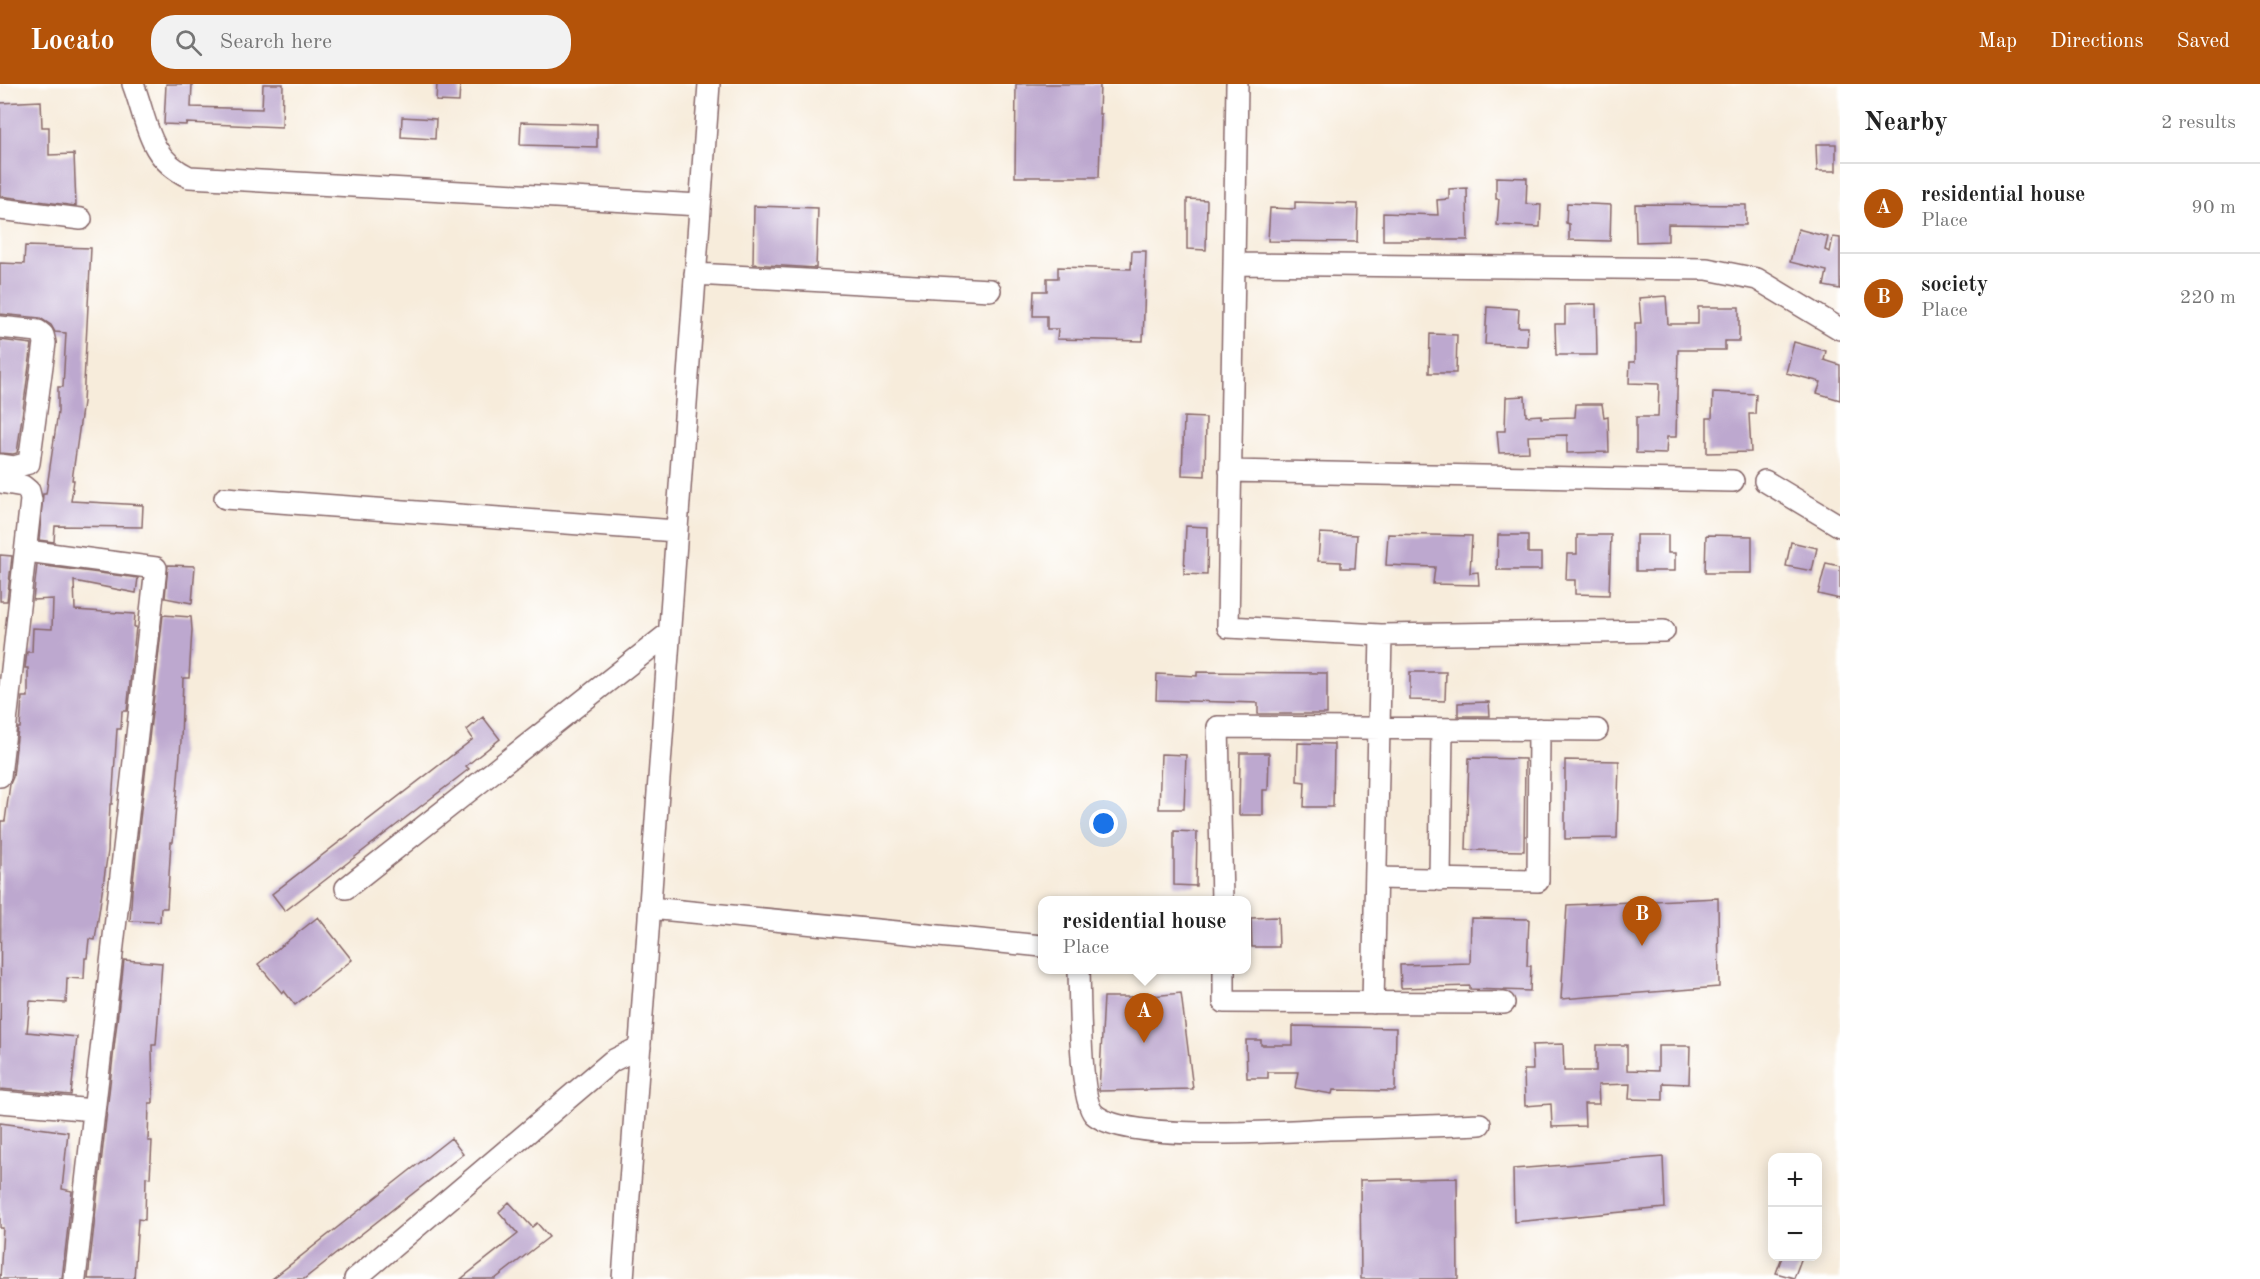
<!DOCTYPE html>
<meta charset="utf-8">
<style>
body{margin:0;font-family:"Old Standard TT",serif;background:#f2f2f2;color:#222}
.controls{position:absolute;right:18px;bottom:18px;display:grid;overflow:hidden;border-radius:12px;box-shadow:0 3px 15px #0003}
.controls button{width:54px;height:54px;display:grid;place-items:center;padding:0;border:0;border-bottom:2px solid #e0e0e0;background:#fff;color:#222;font:30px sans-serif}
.you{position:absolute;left:1104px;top:740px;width:21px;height:21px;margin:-15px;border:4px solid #fff;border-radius:50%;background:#1a73e8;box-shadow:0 0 0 9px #1a73e833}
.badge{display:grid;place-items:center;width:39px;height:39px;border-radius:50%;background:#b45309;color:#fff;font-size:20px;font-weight:700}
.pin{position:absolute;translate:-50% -50px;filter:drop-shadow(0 2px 3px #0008)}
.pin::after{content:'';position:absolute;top:32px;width:21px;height:18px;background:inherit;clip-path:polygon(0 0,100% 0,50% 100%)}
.popup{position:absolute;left:1038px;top:812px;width:213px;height:78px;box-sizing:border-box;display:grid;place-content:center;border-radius:12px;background:#fff;filter:drop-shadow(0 2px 4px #0005);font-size:20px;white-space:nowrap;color:#767676}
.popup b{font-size:22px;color:#222}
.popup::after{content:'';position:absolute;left:50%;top:100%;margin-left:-12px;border:12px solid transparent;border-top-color:#fff}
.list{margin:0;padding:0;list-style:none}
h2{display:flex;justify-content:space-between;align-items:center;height:78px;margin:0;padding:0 24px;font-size:26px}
h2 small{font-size:20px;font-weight:400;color:#767676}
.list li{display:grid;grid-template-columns:39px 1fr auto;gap:18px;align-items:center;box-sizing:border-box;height:90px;padding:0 24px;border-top:2px solid #e0e0e0}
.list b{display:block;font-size:22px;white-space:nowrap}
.list p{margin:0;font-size:20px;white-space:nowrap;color:#767676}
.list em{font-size:20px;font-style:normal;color:#767676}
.icon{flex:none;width:33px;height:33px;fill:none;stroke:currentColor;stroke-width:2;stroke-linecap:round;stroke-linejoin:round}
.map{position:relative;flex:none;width:1840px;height:1195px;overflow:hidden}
header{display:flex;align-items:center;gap:36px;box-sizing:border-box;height:84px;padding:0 30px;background:#b45309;color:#fff}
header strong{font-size:28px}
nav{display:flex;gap:33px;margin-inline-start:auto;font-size:21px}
.search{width:420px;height:54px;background:#f2f2f2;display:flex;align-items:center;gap:15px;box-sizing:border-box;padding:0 21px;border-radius:24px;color:#767676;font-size:22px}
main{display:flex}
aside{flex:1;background:#fff}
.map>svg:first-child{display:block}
.building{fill:#bda8cf}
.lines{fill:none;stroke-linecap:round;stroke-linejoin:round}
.minor-casing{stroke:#876769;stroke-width:24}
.minor{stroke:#fff;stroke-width:21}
</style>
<header>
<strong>Locato</strong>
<div class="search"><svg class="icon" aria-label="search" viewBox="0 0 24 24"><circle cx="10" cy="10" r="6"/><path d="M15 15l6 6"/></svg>Search here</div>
<nav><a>Map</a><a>Directions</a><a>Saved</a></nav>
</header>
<main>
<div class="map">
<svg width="1840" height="1195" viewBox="0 0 1840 1195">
<rect width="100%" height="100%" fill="#fff"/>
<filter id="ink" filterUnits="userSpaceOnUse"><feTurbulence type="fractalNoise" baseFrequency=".0167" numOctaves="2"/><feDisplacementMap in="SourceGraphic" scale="12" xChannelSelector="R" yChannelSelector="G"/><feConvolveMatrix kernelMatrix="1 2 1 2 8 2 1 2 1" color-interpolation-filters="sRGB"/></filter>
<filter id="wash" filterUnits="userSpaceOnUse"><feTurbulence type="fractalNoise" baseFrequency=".008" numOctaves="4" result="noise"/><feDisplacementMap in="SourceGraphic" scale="24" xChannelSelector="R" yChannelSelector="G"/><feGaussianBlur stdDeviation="1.35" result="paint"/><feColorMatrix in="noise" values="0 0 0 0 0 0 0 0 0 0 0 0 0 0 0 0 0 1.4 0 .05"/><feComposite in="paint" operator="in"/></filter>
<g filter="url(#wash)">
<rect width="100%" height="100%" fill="#f7ecdb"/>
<g id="blocks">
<path class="building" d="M166 0H192L191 23 262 25 263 0H283L282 43 186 39V41L164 40Z
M437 0H460L459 18 436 17Z
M1016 0H1100L1099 30H1101L1099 93H1015Z
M41 17 42 43H49V71L74 70 76 122 0 112V19Z
M402 33 436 35 435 55 401 53Z
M521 38 597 40V63L520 61Z
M1816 60H1836V87H1817Z
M1496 93 1527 94 1526 120 1541 121 1540 143 1497 141 1499 115H1496Z
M1467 104 1468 156H1383V129L1438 131 1437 116 1449 115V105Z
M1187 115 1207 116 1206 166 1187 165Z
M1295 118 1358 120 1357 158 1268 157 1270 124 1295 125Z
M1567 119 1611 121 1610 157 1569 156V140L1566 139Z
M1635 120 1746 121V141L1668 140V157L1636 158Z
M754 122 818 124 816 184 753 180Z
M1798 145 1828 153 1825 166 1830 168 1833 153 1840 154V205L1824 202 1827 187 1790 178Z
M25 162 91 164 83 318 72 396H74L71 417 143 421 142 443 55 442 54 458 39 456 43 410H46L58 328V303H63L66 249 55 248 51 241 40 234 0 230V179L24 180Z
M1132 167H1146L1143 257 1057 255 1058 245H1047V232H1033L1034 207H1047V194H1058V183L1131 185Z
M1666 212 1668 240H1698V223H1739V257H1725V266H1678L1676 353H1667L1666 370 1636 369V333H1658L1659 300 1629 299 1630 278H1635V239H1641L1639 214Z
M1596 220 1597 271H1556L1555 240H1565V221Z
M1487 223 1519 225 1518 243H1528L1527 262 1485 260Z
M1430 250 1457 251 1456 289H1429Z
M0 256 32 260 17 369 13 370 0 369Z
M1794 258 1826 267 1824 276 1840 281V316L1817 309 1821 298 1786 289Z
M1713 308 1756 310 1755 330H1749L1751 368 1707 369V334H1712Z
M1525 312 1526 332 1541 331V334L1575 333 1576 320H1602L1604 333 1608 332 1609 368 1567 369V351L1528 352 1529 368 1499 369 1497 347H1505L1506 313Z
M1184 333 1206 334 1205 392 1182 391Z
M1186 442 1208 443 1207 491 1184 490Z
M1320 449 1357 451 1355 484H1341V478L1318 477Z
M1388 450 1472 452 1470 489 1478 488 1479 501 1433 500 1435 483 1386 481Z
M1498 451H1528V469H1541V486H1497Z
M1577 451H1611L1609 511 1575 510V496H1566L1567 470H1577Z
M1636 451H1668V469H1675V487H1636Z
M1706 451 1752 452V489H1705Z
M1791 458 1817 464 1812 487 1786 482Z
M0 471 12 472 7 517H0Z
M1826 479 1840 482V515L1818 510Z
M37 481 138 494 136 509 74 497 75 526 135 530 134 543H136L127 627H122L121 645H117L112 720H110L108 767 95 856 89 855 87 874H85L84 895 67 894 66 919 30 917 27 948 77 953 71 1011 0 1005 1 737H5L10 700 13 693 18 644H20L22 613H28V584H25L27 568H32L33 544 52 545 53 515 33 516Z
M168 481 195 482 192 519 165 514Z
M163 531 191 533 192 546 189 594H183L181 657 173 758H171L167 824H161L160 838 130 837 132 807Z
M1197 588 1327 589V630H1258V619L1156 616 1157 590 1197 592Z
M1410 588H1446L1445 617 1410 616Z
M1489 618 1490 632H1458V619Z
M483 633 500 655 466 682 469 685 285 827 272 810 473 655 467 646Z
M1298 659 1334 660 1333 723H1304L1305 698 1297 697Z
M1240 669H1269L1268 706H1263V731H1239Z
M1161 670 1186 671 1184 725H1159Z
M1469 674 1525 675 1524 767 1466 766Z
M1565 676 1619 677 1617 754 1565 755Z
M1174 747 1197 748 1196 802 1174 801Z
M1718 814 1719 903 1561 915 1567 821Z
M318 833 352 876 295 921 284 907 282 909 258 880Z
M1278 833 1279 863H1252L1251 834Z
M1471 834 1529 835 1527 882H1531L1530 907 1470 905V902L1401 904 1400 881 1470 879Z
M124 876 162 879 156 961H152L153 1019H149L148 1057H152L150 1094 146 1093 145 1136 138 1135 134 1195H88Z
M1181 909 1193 1005 1099 1007 1104 913H1143Z
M1293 942 1396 944 1395 1007 1333 1006 1332 1010 1295 1004 1298 988H1268V994H1247L1246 956H1261V961H1293Z
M1563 960 1564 987H1596V961H1627V986L1658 987V962H1690L1689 1000 1663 999V1016L1629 1015 1630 1000 1598 1001 1599 1020H1584L1585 1042 1552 1043 1551 1020 1525 1022 1524 986H1533L1532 961Z
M0 1039 68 1048 62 1105 72 1107 62 1195H0L3 1144H0Z
M451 1054 463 1070 304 1195H272Z
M1663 1073 1665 1124 1514 1138 1513 1085Z
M1457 1094 1458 1195H1361L1360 1096Z
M509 1118 532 1143 537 1139 549 1153 495 1195H461L518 1150 499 1128Z
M1782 1173H1802L1794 1194 1776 1189Z"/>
</g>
</g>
<g filter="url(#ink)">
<use href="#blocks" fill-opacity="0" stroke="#876769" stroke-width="1.5"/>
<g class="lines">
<defs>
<path id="minor" d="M133 0C148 39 147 73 189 93L700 121
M1237 0 1228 543 1381 551 1373 919
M0 125 81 135
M1234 180 1707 185 1757 195 1840 245
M695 190 990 206
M0 243 38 247 43 251 45 259 29 379 14 383 0 381
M1230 387 1733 397
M1765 397 1840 442
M0 398 23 402 29 407 31 416 0 692
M225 414 676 447
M27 467 156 484 75 1195
M1381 551 1664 547
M1376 794 1538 797 1539 645
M1440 796 1442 645
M346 804 669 549
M1222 816 1218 643 1597 646
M650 824 1042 862
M1079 886C1080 911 1079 1015 1094 1030 1126 1059 1283 1047 1329 1045 1379 1044 1429 1042 1480 1040
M1224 886V918L1504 919
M0 1018 94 1026
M355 1195 612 977 640 963
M623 1195 709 0"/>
</defs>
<use href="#minor" class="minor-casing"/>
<use href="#minor" class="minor"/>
</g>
</g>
</svg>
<div class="controls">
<button>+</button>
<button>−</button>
</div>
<div class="you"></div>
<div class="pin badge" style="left:1144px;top:959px">A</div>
<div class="popup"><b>residential house</b>Place</div>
<div class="pin badge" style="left:1642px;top:862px">B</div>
</div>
<aside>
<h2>Nearby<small>2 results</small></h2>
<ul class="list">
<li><span class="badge">A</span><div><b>residential house</b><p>Place</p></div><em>90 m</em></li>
<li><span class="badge">B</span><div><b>society</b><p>Place</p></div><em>220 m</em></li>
</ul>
</aside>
</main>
